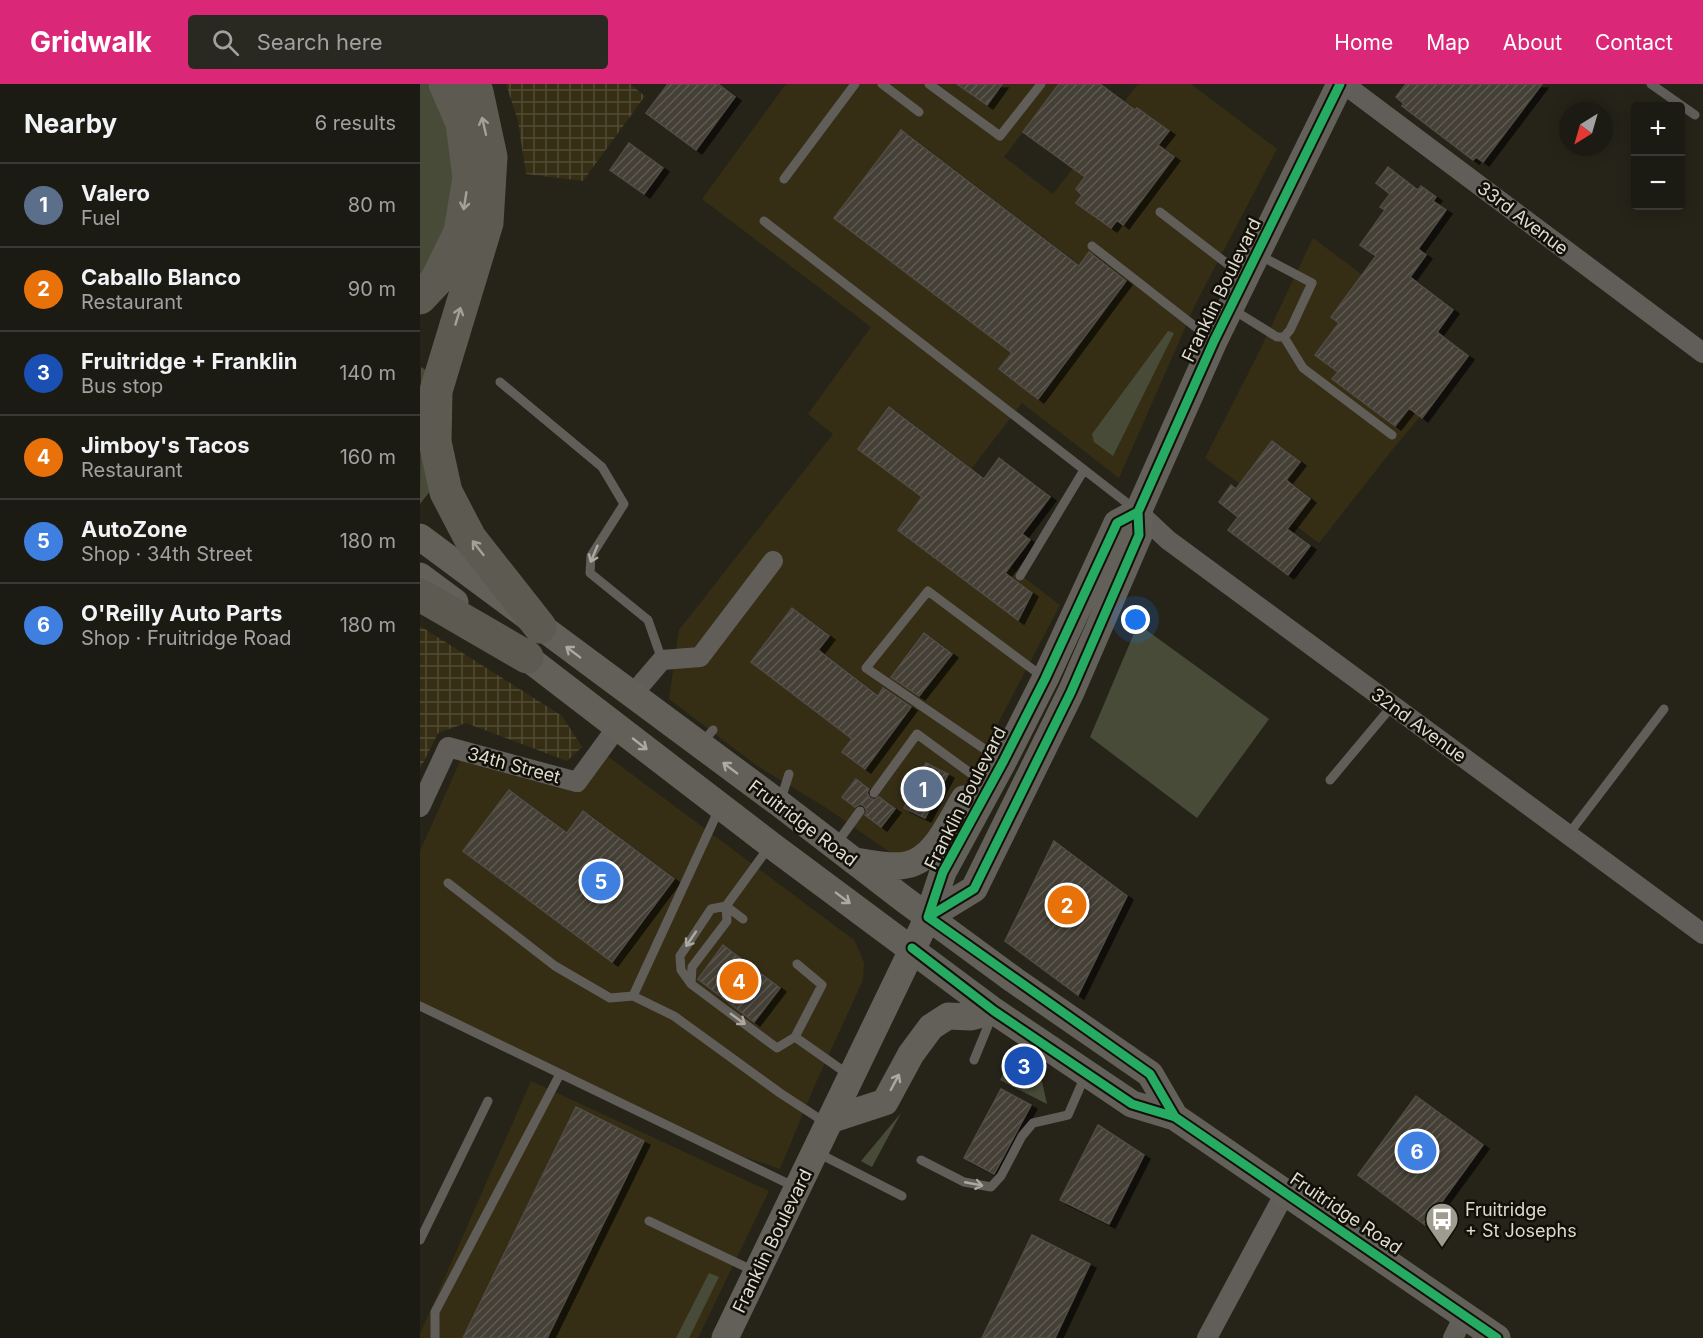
<!DOCTYPE html>
<meta charset="utf-8">
<style>
body{margin:0;font-family:Inter,sans-serif;background:#292821;color:#f1f3f6}
.controls{position:absolute;right:18px;top:18px;display:grid;overflow:hidden;border-radius:6px;box-shadow:0 3px 15px #0003}
.controls button{width:54px;height:54px;display:grid;place-items:center;padding:0;border:0;border-bottom:2px solid #3a3933;background:#1c1b13;color:#f1f3f6;font:30px sans-serif}
.compass{position:absolute;left:1139px;top:18px;width:54px;height:54px;border-radius:50%;background:#1c1b13;box-shadow:0 3px 15px #0003;rotate:217deg}
.you{position:absolute;left:716px;top:536px;width:21px;height:21px;margin:-15px;border:4px solid #fff;border-radius:50%;background:#1a73e8;box-shadow:0 0 0 9px #1a73e833}
.badge{display:grid;place-items:center;width:39px;height:39px;border-radius:50%;background:#db2777;color:#fff;font-size:20px;font-weight:700}
.pin{position:absolute;translate:-50% -50%;border:3px solid #fff;box-shadow:0 2px 6px #0006}
.list{margin:0;padding:0;list-style:none}
h2{display:flex;justify-content:space-between;align-items:center;height:78px;margin:0;padding:0 24px;font-size:26px}
h2 small{font-size:20px;font-weight:400;color:#a0a1a0}
.list li{display:grid;grid-template-columns:39px 1fr auto;gap:18px;align-items:center;box-sizing:border-box;height:84px;padding:0 24px;border-top:2px solid #3a3933}
.list b{display:block;font-size:22px;white-space:nowrap}
.list p{margin:0;font-size:20px;white-space:nowrap;color:#a0a1a0}
.list em{font-size:20px;font-style:normal;color:#a0a1a0}
.icon{flex:none;width:33px;height:33px;fill:none;stroke:currentColor;stroke-width:2;stroke-linecap:round;stroke-linejoin:round}
.map{position:relative;flex:none;width:1283px;height:1254px;overflow:hidden}
header{display:flex;align-items:center;gap:36px;box-sizing:border-box;height:84px;padding:0 30px;background:#db2777;color:#fff}
header strong{font-size:28px}
nav{display:flex;gap:33px;margin-inline-start:auto;font-size:21px}
.search{width:420px;height:54px;background:#292821;display:flex;align-items:center;gap:15px;box-sizing:border-box;padding:0 21px;border-radius:6px;color:#a0a1a0;font-size:22px}
main{display:flex}
aside{flex:1;background:#1c1b13}
.map>svg:first-child{display:block}
.built{fill:#352e15}
.industrial{fill:url(#industrial-grid)}
.grass{fill:#474b38}
.building{fill:url(#building-hatch);stroke:#514c44;stroke-width:1.5;filter:url(#shadow)}
.lines{fill:none;stroke-linecap:round;stroke-linejoin:round}
.lane{stroke:#615e5a;stroke-width:9}
.street{stroke:#615e5a;stroke-width:20}
.secondary{stroke:#63605a;stroke-width:27}
.highway{stroke:#5d5a52;stroke-width:33}
.cycleway-casing{stroke:#121008;stroke-width:13}
.cycleway{stroke:#26ab63;stroke-width:9}
.oneway{stroke:#a4a197}
.oneway2{stroke:#aca9a0}
.oneway3{stroke:#adaaa0}
.labels{text-anchor:middle;dominant-baseline:central;stroke-width:5;stroke-linejoin:round;paint-order:stroke}
.street-label{font-size:18px;fill:#dedbcf;stroke:#121008}
.poi-label{font-size:18px;fill:#dedbcf;stroke:#121008;text-anchor:start}
</style>
<header>
<strong>Gridwalk</strong>
<div class="search"><svg class="icon" aria-label="search" viewBox="0 0 24 24"><circle cx="10" cy="10" r="6"/><path d="M15 15l6 6"/></svg>Search here</div>
<nav><a>Home</a><a>Map</a><a>About</a><a>Contact</a></nav>
</header>
<main>
<aside>
<h2>Nearby<small>6 results</small></h2>
<ul class="list">
<li><span class="badge" style="background:#5c6f8a">1</span><div><b>Valero</b><p>Fuel</p></div><em>80 m</em></li>
<li><span class="badge" style="background:#e8710a">2</span><div><b>Caballo Blanco</b><p>Restaurant</p></div><em>90 m</em></li>
<li><span class="badge" style="background:#1a4fb4">3</span><div><b>Fruitridge + Franklin</b><p>Bus stop</p></div><em>140 m</em></li>
<li><span class="badge" style="background:#e8710a">4</span><div><b>Jimboy's Tacos</b><p>Restaurant</p></div><em>160 m</em></li>
<li><span class="badge" style="background:#3f7fe0">5</span><div><b>AutoZone</b><p>Shop · 34th Street</p></div><em>180 m</em></li>
<li><span class="badge" style="background:#3f7fe0">6</span><div><b>O'Reilly Auto Parts</b><p>Shop · Fruitridge Road</p></div><em>180 m</em></li>
</ul>
</aside>
<div class="map">
<svg width="1283" height="1254" viewBox="0 0 1283 1254">
<defs>
<pattern id="industrial-grid" width="8" height="8" patternUnits="userSpaceOnUse" patternTransform="scale(1.5)"><rect width="8" height="8" fill="#352e15"/><path d="M0 4h8M4 0v8" fill="none" stroke="#524c36"/></pattern>
<pattern id="building-hatch" width="6" height="6" patternUnits="userSpaceOnUse" patternTransform="scale(1.5)"><rect width="6" height="6" fill="#443f36"/><path d="M-1 1l2-2M0 6l6-6M5 7l2-2" fill="none" stroke="#5f5a52"/></pattern>
<filter id="shadow"><feDropShadow dx="6" dy="4" stdDeviation="0" flood-color="#0009"/></filter>
</defs>
<rect width="100%" height="100%" fill="#262419"/>
<path class="built" d="M366 0H639L584 73 633 110 718 0H771L857 65 776 219 699 394 602 319 518 428 640 521 544 704 508 759 484 770 471 769 405 723 336 681 249 615 259 546 413 350 388 330 451 243 282 115Z
M893 154 1051 272 972 366 899 459 785 374 839 268Z
M186 671 434 856 438 864 444 879 443 896 394 1003 360 1085 322 1072 0 919V767L41 675 156 705Z
M111 997 349 1107 278 1254H0V1250Z"/>
<path class="industrial" d="M86 0H210L225 12 163 97 106 90 98 37Z
M0 542 142 632 162 663 147 677 46 639 18 649 0 685Z"/>
<path class="grass" d="M0 0H14L36 55 31 143 0 192Z
M748 247 754 249 693 372 674 358 672 350Z
M1 283 9 288 11 406 0 420Z
M718 540 849 635 777 734 670 653Z
M591 974 601 978 598 984 614 992 617 986 620 988 627 1020 580 996Z
M481 1029 452 1083 441 1077Z
M289 1189 299 1193 269 1254H256Z"/>
<path class="building" d="M248 0H298L315 13 276 66 226 29Z
M537 0H582L567 21Z
M639 0H680L715 26 717 24 749 47 738 61 754 73 703 141 697 136 691 144 656 119 662 111 656 105 665 93 603 48Z
M986 0H1122L1063 78 1056 73 1053 76 982 22 984 20 976 13Z
M481 46 659 182 669 168 706 197 618 315 579 285 592 269 414 134Z
M209 59 243 84 224 110 190 86Z
M968 83 998 106 1001 102 1016 113 1013 117 1026 126 998 165 1006 171 990 193 1033 226 1017 248 1048 272 1002 334 989 324 975 342 912 295 918 288 895 271 919 239 911 233 956 172 940 161 965 126 960 123 970 110 956 99Z
M469 323 564 395 579 374 630 413 602 450 610 456 585 489 612 509 598 536 478 446 502 413 438 365Z
M852 357 880 378 866 396 890 415 867 445 890 462 868 491 808 446 818 433 799 418 811 401 816 405Z
M372 524 409 552 398 566 458 612 463 604 491 623 445 685 422 668 432 655 331 578Z
M504 549 532 570 499 612 471 593Z
M506 679 528 690 505 734 484 724Z
M436 695 449 705 447 709 450 714 454 716 459 713 475 725 461 743 445 731 447 727 444 722 440 720 435 723 422 713Z
M89 706 147 749 163 727 254 795 192 878 43 767Z
M634 757 707 812 658 911 585 857Z
M303 861 360 904 334 938 278 895Z
M581 1005 611 1021 574 1090 544 1074Z
M996 1012 1063 1061 1005 1141 938 1091Z
M156 1023 224 1057 127 1254H43Z
M678 1041 724 1071 689 1140 640 1116Z
M612 1151 670 1180 635 1254H562Z"/>
<g class="lines">
<path class="lane" d="M462 0 499 28
M509 0 580 52 621 0
M1231 0 1275 31
M364 95 435 0
M740 128 823 192
M344 137 716 426
M672 162 791 255
M812 225 857 253H864L870 246 892 199 839 171
M864 253 883 284 972 351
M80 298 182 383 204 420 171 472 170 489 228 536 242 576
M600 492 664 386
M281 660 293 646
M582 677 446 584 508 507 623 593
M910 696 972 622
M454 709 497 650 557 694
M360 718 369 690
M1148 751 1244 625
M417 759 440 727
M28 799 135 882 190 914 213 912 254 932 360 1009 406 1039
M323 835 306 822 349 763
M377 880 402 901 375 953 429 991
M271 900 272 883 307 837 306 822 291 825 260 872 261 886 271 900 357 964 375 953
M213 912 300 723
M0 922 375 1103
M554 976 572 932
M396 1068 482 1112
M501 1076 544 1098 571 1103 581 1092 602 1052 613 1039 648 1031 665 992
M229 1137 334 1187
M0 1156 68 1017
M15 1254V1228L140 990"/>
<path class="street" d="M924 0 1283 269
M718 428 748 456 1283 850
M212 611 242 576 280 573 353 477
M0 723 28 663 157 698 198 642
M787 1254 866 1107
M1033 1254 1045 1230"/>
<path class="secondary" d="M0 453 360 720 485 816 594 896 730 990 755 1033
M0 492 35 518
M92 562 351 761 574 927 712 1020 755 1033 1077 1254
M434 777C450 779 471 784 486 781 515 776 530 737 544 715
M508 833 554 805 651 608 719 451 718 428 794 257 920 0
M410 1036 465 1018 491 970 511 943 528 932 551 933 574 927
M305 1254 508 833 523 788 583 678 625 595 697 439 718 428"/>
<path class="highway" d="M52 0 57 8 71 73 67 139 16 307 15 358 26 408 50 454 120 543
M0 214 16 197 40 148 49 94 42 39 25 0
M0 511 107 573"/>
<defs>
<path id="cycleway" d="M508 833 554 805 651 608 719 451 718 428 794 257 920 0
M508 833 523 788 583 678 625 595 697 439 718 428
M508 833 730 990 755 1033
M492 864 574 927 712 1020 755 1033 1077 1254"/>
</defs>
<use href="#cycleway" class="cycleway-casing"/>
<use href="#cycleway" class="cycleway"/>
</g>
<defs><path id="oneway-shaft" d="M-6 0H5M1.5-3L5.5 0L1.5 3" fill="none" stroke-width="1.6" stroke-linecap="round" stroke-linejoin="round" transform="scale(1.5)"/></defs>
<g class="oneway">
<use href="#oneway-shaft" transform="translate(64 42) rotate(-103)"/>
<use href="#oneway-shaft" transform="translate(45 117) rotate(99)"/>
<use href="#oneway-shaft" transform="translate(38 232) rotate(-73)"/>
<use href="#oneway-shaft" transform="translate(58 464) rotate(-128)"/>
</g>
<g class="oneway2">
<use href="#oneway-shaft" transform="translate(174 470) rotate(113)"/>
<use href="#oneway-shaft" transform="translate(271 855) rotate(124)"/>
<use href="#oneway-shaft" transform="translate(318 935) rotate(36)"/>
<use href="#oneway-shaft" transform="translate(554 1100) rotate(11)"/>
</g>
<g class="oneway3">
<use href="#oneway-shaft" transform="translate(153 568) rotate(-143)"/>
<use href="#oneway-shaft" transform="translate(220 660) rotate(38)"/>
<use href="#oneway-shaft" transform="translate(310 684) rotate(-143)"/>
<use href="#oneway-shaft" transform="translate(423 814) rotate(37)"/>
<use href="#oneway-shaft" transform="translate(475 998) rotate(-62)"/>
</g>
<defs>
<symbol id="bus-pin" viewBox="-11 -11 22 30"><path d="M0 17L-7.5 6A9.5 9.5 0 1 1 7.5 6Z" fill="#9e9b8f" stroke="#121008"/><path d="M-5-6H5V4H4V6H2V4H-2V6H-4V4H-5ZM-3.5-4V0h7V-4ZM-3.5 1.2v1.5H-2V1.2ZM2 1.2v1.5H3.5V1.2Z" fill="#fff"/></symbol>
</defs>
<g fill-rule="evenodd">
<use href="#bus-pin" x="1003" y="1116" width="38" height="52"/>
</g>
<g class="labels">
<g class="street-label">
<text transform="translate(1103 134) rotate(37)">33rd Avenue</text>
<text transform="translate(801 206) rotate(-64)">Franklin Boulevard</text>
<text transform="translate(999 641) rotate(36)">32nd Avenue</text>
<text transform="translate(94 681) rotate(15)">34th Street</text>
<text transform="translate(545 714) rotate(-63)">Franklin Boulevard</text>
<text transform="translate(383 739) rotate(37)">Fruitridge Road</text>
<text transform="translate(926 1129) rotate(34)">Fruitridge Road</text>
<text transform="translate(352 1157) rotate(-64)">Franklin Boulevard</text>
</g>
<g class="poi-label">
<text x="1045" y="1125">Fruitridge<tspan x="1045" dy="21">+ St Josephs</tspan></text>
</g>
</g>
</svg>
<div class="controls">
<button>+</button>
<button>−</button>
</div>
<svg class="compass" viewBox="-18 -18 36 36"><path d="M0-13l5 13h-10z" fill="#e53935"/><path d="M0 13l5-13h-10z" fill="#a0a1a0"/></svg>
<div class="you"></div>
<div class="pin badge" style="left:503px;top:705px;background:#5c6f8a">1</div>
<div class="pin badge" style="left:647px;top:821px;background:#e8710a">2</div>
<div class="pin badge" style="left:604px;top:982px;background:#1a4fb4">3</div>
<div class="pin badge" style="left:319px;top:897px;background:#e8710a">4</div>
<div class="pin badge" style="left:181px;top:797px;background:#3f7fe0">5</div>
<div class="pin badge" style="left:997px;top:1067px;background:#3f7fe0">6</div>
</div>
</main>
